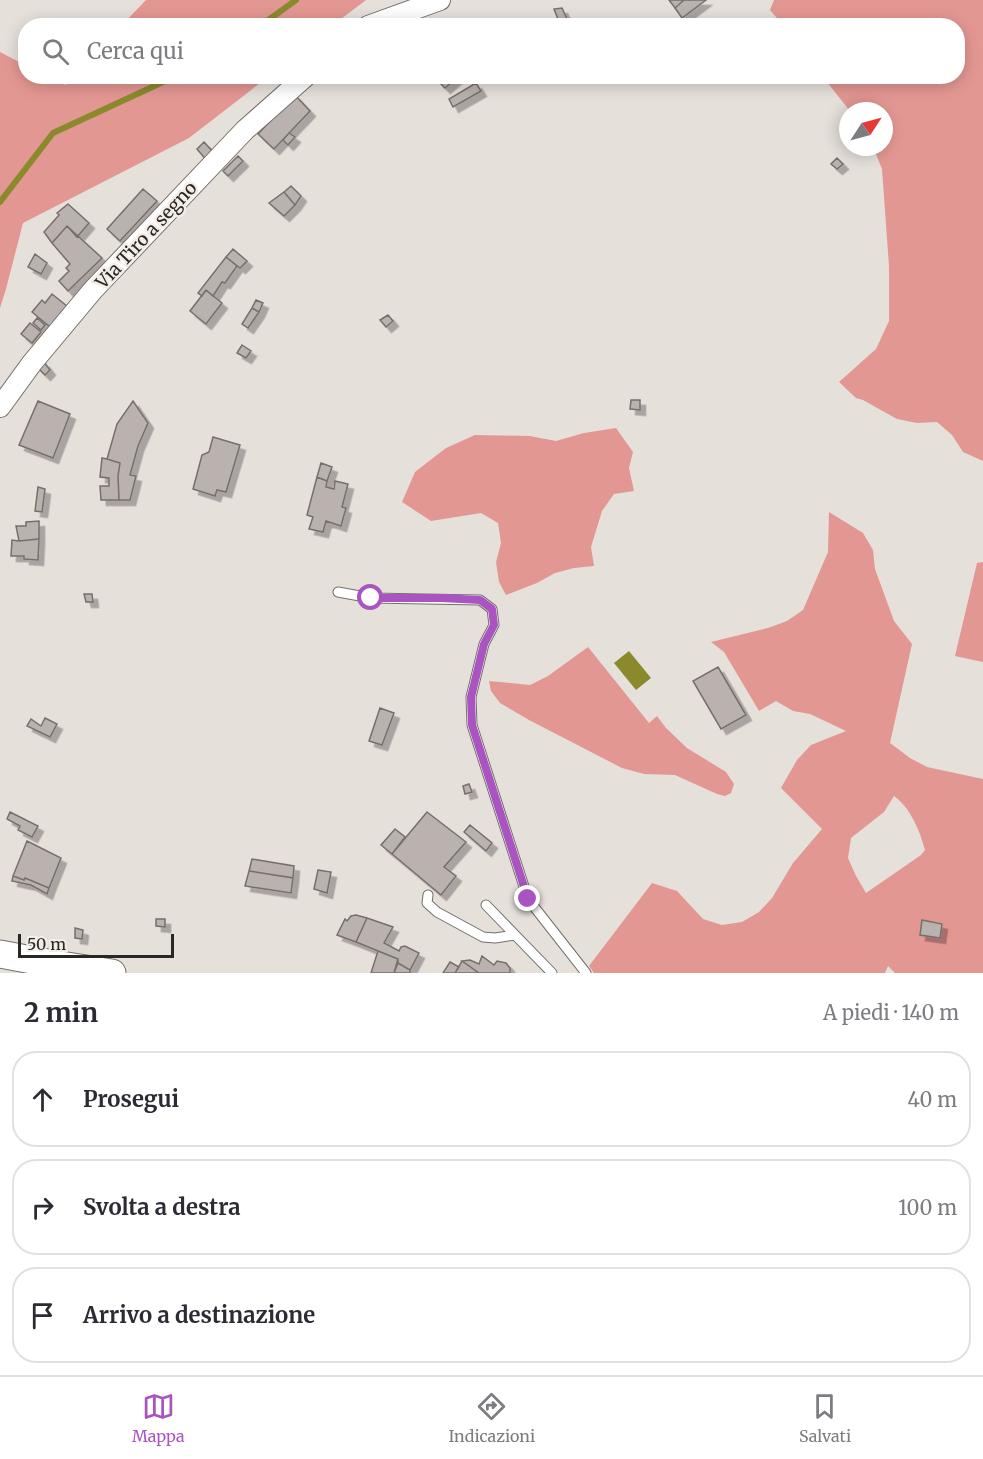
<!DOCTYPE html>
<html lang="it">
<meta charset="utf-8">
<style>
body{margin:0;font-family:Merriweather,serif;background:#f7f7f7;color:#2b2b33}
.compass{position:absolute;left:839px;top:102px;width:54px;height:54px;border-radius:50%;background:#fff;box-shadow:0 3px 15px #0003;rotate:54deg}
.scale{position:absolute;left:18px;bottom:15px;width:156px;box-sizing:border-box;padding-left:6px;border:3px solid #292725;border-top:0;font-size:16px;line-height:21px;white-space:nowrap;color:#292725;-webkit-text-stroke:4px #f3ede8;paint-order:stroke}
.stop{position:absolute;width:18px;height:18px;margin:-14px;border:4px solid #aa54c2;border-radius:50%;background:#fff}
.stop.end{background:#aa54c2;border-color:#fff;box-shadow:0 2px 6px #0008}
.list{margin:0;padding:0;list-style:none}
h2{display:flex;justify-content:space-between;align-items:center;height:78px;margin:0;padding:0 24px;font-size:26px}
h2 small{font-size:20px;font-weight:400;color:#7c7c81}
.list li{display:grid;grid-template-columns:39px 1fr auto;gap:18px;align-items:center;box-sizing:border-box;height:96px;margin:0 12px 12px;padding:0 12px;border:2px solid #e1e1e2;border-radius:24px}
.list b{display:block;font-size:22px;white-space:nowrap}
.list em{font-size:20px;font-style:normal;color:#7c7c81}
.icon{flex:none;width:33px;height:33px;fill:none;stroke:currentColor;stroke-width:2;stroke-linecap:round;stroke-linejoin:round}
.map{position:relative;flex:none;width:983px;height:973px;overflow:hidden}
.search{position:absolute;background:#fff;box-shadow:0 3px 15px #0003;left:18px;right:18px;top:18px;height:66px;display:flex;align-items:center;gap:15px;box-sizing:border-box;padding:0 21px;border-radius:24px;color:#7c7c81;font-size:22px}
.sheet{height:402px;background:#fff}
nav{display:flex;justify-content:space-around;align-items:center;box-sizing:border-box;height:84px;border-top:2px solid #e1e1e2;background:#fff;font-size:16px;color:#7c7c81}
nav a{display:grid;justify-items:center;gap:3px}
nav .on{color:#aa54c2}
.map>svg:first-child{display:block}
.green{fill:#e39792;fill-rule:evenodd}
.water{fill:#8a8a2d}
.lines{fill:none;stroke-linecap:round;stroke-linejoin:round}
.stream{stroke:#8a8a2d;stroke-width:6}
.building{fill:#bab2af;stroke:#766f6c;stroke-width:1.5;filter:url(#shadow)}
.lane-casing{stroke:#746f6b;stroke-width:11}
.street-casing{stroke:#746f6b;stroke-width:22}
.secondary-casing{stroke:#746f6b;stroke-width:29}
.lane{stroke:#fff;stroke-width:9}
.street{stroke:#fff;stroke-width:20}
.secondary{stroke:#fff;stroke-width:27}
.route{stroke:#aa54c2;stroke-width:8}
.labels{text-anchor:middle;dominant-baseline:central;stroke-width:5;stroke-linejoin:round;paint-order:stroke}
.street-label{font-size:18px;fill:#292725;stroke:#f3ede8}
</style>
<div class="map">
<svg width="983" height="973" viewBox="0 0 983 973">
<defs>
<filter id="shadow"><feDropShadow dx="5.5" dy="5.5" stdDeviation="0" flood-color="#0004"/></filter>
</defs>
<rect width="100%" height="100%" fill="#e6e0db"/>
<path class="green" d="M146 0H366L333 25H122Z
M774 0H983V461L963 452 952 435 937 422 917 423 897 419 863 400 856 398 839 382 876 349 889 321V266L882 169 873 147H884V111H850L823 77 958 76V26L783 25 770 10Z
M0 52 25 65 26 76 49 77 66 85 74 76 268 77 189 138 23 223 6 289 0 308Z
M616 428 633 452 629 468 634 491 614 494 602 511 591 547 594 566 574 568 555 573 537 583 506 595 499 582 496 562 501 543 498 523 481 513 431 521 402 502 415 472 446 448 475 435 530 436 556 441 584 433Z
M829 512 863 533 873 550 875 569 894 621 912 644 890 743 910 758 927 767 983 779V973H895L888 966 885 973H594L589 966 652 883 677 891 703 919 722 925 742 922 759 912 772 898 793 863 822 829 781 788 797 760 811 745 846 731 810 714 793 711 776 701 759 711 724 652 711 642 768 628 787 621 803 610 828 552ZM894 796C910 807 920 831 925 850L921 855 866 893 856 876 848 858 851 838 884 812Z
M983 562V662L955 656 977 563Z
M588 647 649 723 657 716 666 728 687 748 726 772 734 784 731 793 725 796 717 794 675 775 644 774 622 768 529 720 500 703 491 691 489 681 530 685 548 676Z"/>
<path class="water" d="M629 651 651 678 636 690 614 663Z"/>
<g class="lines">
<path class="stream" d="M260 26 296 0
M0 202 53 133 176 76"/>
</g>
<path class="building" d="M669 0H684L675 8Z
M684 0H706L682 18 675 8Z
M562 8 568 21 560 24 554 9Z
M443 76H459L445 88 438 81Z
M476 83 481 91 453 107 449 99Z
M295 95 310 111 274 149 258 134Z
M289 133 295 137 288 145 283 140Z
M204 142 215 154 207 161 197 149Z
M238 156 243 161 228 176 223 171Z
M837 158 843 164 837 169 831 164Z
M291 186 301 196 295 205 284 192Z
M143 189 157 201 120 241 107 229Z
M284 192 295 205 284 216 269 203Z
M68 204 89 223 77 237 67 226 52 243 44 232 59 215 57 213Z
M67 226 102 258 68 291 59 281 69 271 66 268 70 264 52 243Z
M233 249 247 261 240 268 226 257Z
M35 254 47 263 41 274 28 267Z
M226 257 237 266 225 283 222 282 213 296 206 290 202 296 198 293Z
M206 290 222 303 206 324 190 311Z
M52 294 67 306 50 327 32 312 42 300 45 303Z
M256 300 263 303 259 312 252 308Z
M252 308 259 312 248 328 242 324Z
M388 315 393 321 386 327 380 320Z
M37 318 45 325 41 330 33 323Z
M30 323 41 332 32 343 21 334Z
M242 345 251 351 246 358 237 353Z
M44 362 50 370 45 375 37 367Z
M631 400H640V410L630 409Z
M38 401 70 414 53 458 19 445Z
M133 401 148 423 138 446 130 475 136 476 130 500H119L118 476 120 463 107 459 117 424Z
M213 437 240 445 226 492 217 490 215 496 193 489 202 455 209 452Z
M102 458 107 459 120 463 118 476 119 500H101L100 486H109V478L100 477Z
M321 463 332 467 327 481 317 477Z
M317 477 327 481 326 487 334 489 335 481 348 484 342 507 346 508 341 526 326 521 323 532 309 529 313 517 307 515Z
M38 487 45 489 42 512 35 511Z
M39 521V539L19 541 16 526H26V522Z
M39 539 38 560 24 559V556H11L12 540 19 541Z
M84 594H92L93 602H86Z
M718 667 746 715 721 729 693 681Z
M380 708 394 713 382 745 369 741Z
M45 718 57 724 50 737 27 726 31 719 41 726Z
M469 784 472 792 465 794 463 786Z
M10 812 38 826 32 837 18 830 20 826 7 819Z
M427 812 466 842 444 867 456 876 441 895 392 854Z
M470 825 492 843 486 851 464 832Z
M395 829 405 837 392 854 381 845Z
M27 841 61 858 49 888 25 878 24 880 13 876Z
M252 859 294 866 293 878 249 871Z
M318 870 331 872 327 893 314 889Z
M249 871 293 878 291 893 245 886Z
M13 876 24 880 25 878 49 888 47 894 31 885 12 881Z
M356 915 367 918 356 942 337 935 345 919 347 921 351 916Z
M367 918 393 927 384 943 399 951 401 947 405 946 419 953 410 970 398 963V959L356 942Z
M156 919H165V927L156 926Z
M922 920 942 924 940 938 920 935Z
M75 928 83 930 82 939 75 938Z
M378 951 398 959 394 973H371Z
M482 956 494 965 497 961 506 963 510 968V973H479L462 961 470 960 479 964Z
M462 961 479 973H455Z
M450 962 459 967 455 973H443Z
M398 963 410 970V973H394Z"/>
<g class="lines">
<defs>
<path id="lane" d="M338 592 371 598 480 600 492 609 494 625 484 644 471 697 472 725 528 899 586 973
M428 895 427 903 437 912 483 937 495 938 515 935
M486 905 552 973"/>
<path id="street" d="M368 26 440 0
M0 407 32 363 93 290 245 130 306 76"/>
<path id="secondary" d="M0 954 48 963 112 973"/>
</defs>
<use href="#lane" class="lane-casing"/>
<use href="#street" class="street-casing"/>
<use href="#secondary" class="secondary-casing"/>
<use href="#lane" class="lane"/>
<use href="#street" class="street"/>
<use href="#secondary" class="secondary"/>
</g>
<g class="lines">
<path class="route" d="M371 598H441L480 600 492 609 494 625 484 644 471 697 472 725 528 899"/>
</g>
<g class="labels">
<g class="street-label">
<text transform="translate(146 235) rotate(-47)">Via Tiro a segno</text>
</g>
</g>
</svg>
<svg class="compass" viewBox="-18 -18 36 36"><path d="M0-13l5 13h-10z" fill="#e53935"/><path d="M0 13l5-13h-10z" fill="#7c7c81"/></svg>
<div class="scale">50 m</div>
<div class="stop" style="left:371px;top:598px"></div>
<div class="stop end" style="left:528px;top:899px"></div>
<div class="search"><svg class="icon" aria-label="search" viewBox="0 0 24 24"><circle cx="10" cy="10" r="6"/><path d="M15 15l6 6"/></svg>Cerca qui</div>
</div>
<section class="sheet">
<h2>2 min<small>A piedi · 140 m</small></h2>
<ul class="list">
<li><svg class="icon" aria-label="ahead" viewBox="0 0 24 24"><path d="M12 20V5M6 11l6-6 6 6"/></svg><div><b>Prosegui</b></div><em>40 m</em></li>
<li><svg class="icon" aria-label="right" viewBox="0 0 24 24"><path d="M7 20v-9h11M14 6l5 5-5 5"/></svg><div><b>Svolta a destra</b></div><em>100 m</em></li>
<li><svg class="icon" aria-label="arrive" viewBox="0 0 24 24"><path d="M6 21V4h12l-3 4 3 4H6"/></svg><div><b>Arrivo a destinazione</b></div></li>
</ul>
</section>
<nav>
<a class="on"><svg class="icon" aria-label="map" viewBox="0 0 24 24"><path d="M3 6l6-2 6 2 6-2v14l-6 2-6-2-6 2zM9 4v14M15 6v14"/></svg>Mappa</a>
<a><svg class="icon" aria-label="directions" viewBox="0 0 24 24"><path d="M12 3l9 9-9 9-9-9zM9 14v-3h6M13 9l2 2-2 2"/></svg>Indicazioni</a>
<a><svg class="icon" aria-label="saved" viewBox="0 0 24 24"><path d="M7 4h10v16l-5-4-5 4z"/></svg>Salvati</a>
</nav>
